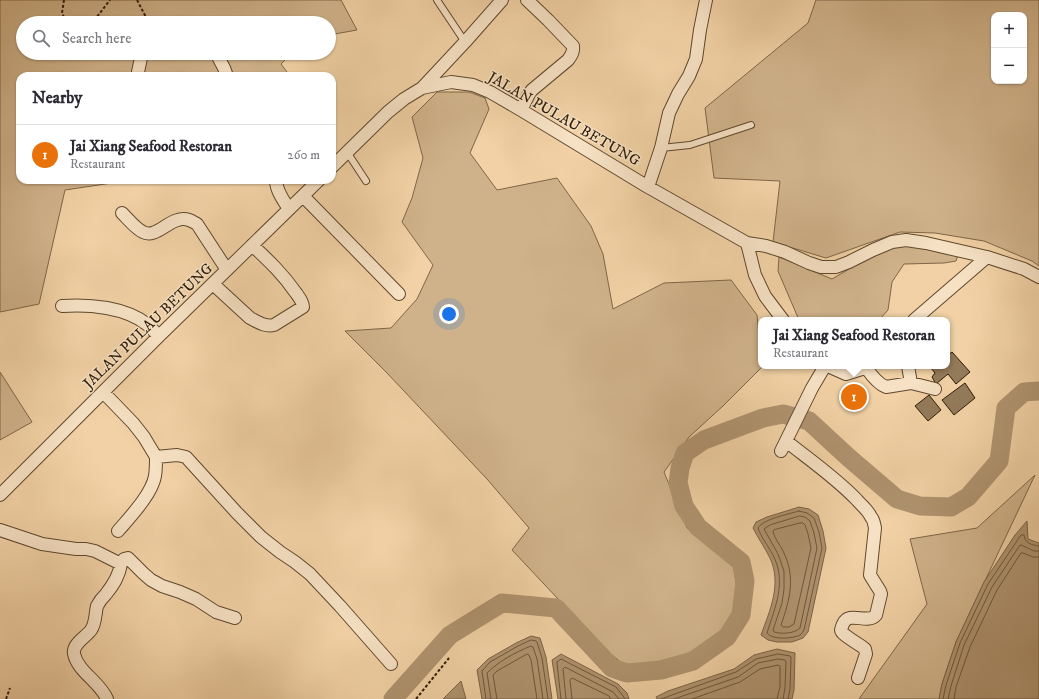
<!DOCTYPE html>
<meta charset="utf-8">
<style>
body{margin:0;font-family:"IM FELL DW Pica",serif;background:#f2f2f3;color:#2b2b33}
.controls{position:absolute;right:12px;top:12px;display:grid;overflow:hidden;border-radius:8px;box-shadow:0 1px 3px #0004}
.controls button{width:36px;height:36px;display:grid;place-items:center;padding:0;border:0;border-bottom:1px solid #e1e1e2;background:#fff;color:#2b2b33;font:20px sans-serif}
.you{position:absolute;left:449px;top:314px;width:14px;height:14px;margin:-10px;border:3px solid #fff;border-radius:50%;background:#1a73e8;box-shadow:0 0 0 6px #1a73e833}
.badge{display:grid;place-items:center;width:26px;height:26px;border-radius:50%;background:#8f2418;color:#fff;font-size:13px;font-weight:700}
.pin{position:absolute;translate:-50% -50%;border:2px solid #fff;box-shadow:0 1px 4px #0006}
.popup{position:absolute;left:758px;top:317px;width:192px;height:52px;box-sizing:border-box;display:grid;place-content:center;border-radius:8px;background:#fff;filter:drop-shadow(0 1px 3px #0005);font-size:13px;white-space:nowrap;color:#7c7c81}
.popup b{font-size:15px;color:#2b2b33}
.popup::after{content:'';position:absolute;left:50%;top:100%;margin-left:-8px;border:8px solid transparent;border-top-color:#fff}
.list{margin:0;padding:0;list-style:none}
h2{display:flex;justify-content:space-between;align-items:center;height:52px;margin:0;padding:0 16px;font-size:17px}
h2 small{font-size:13px;font-weight:400;color:#7c7c81}
.list li{display:grid;grid-template-columns:26px 1fr auto;gap:12px;align-items:center;box-sizing:border-box;height:60px;padding:0 16px;border-top:1px solid #e1e1e2}
.list b{display:block;font-size:15px;white-space:nowrap}
.list p{margin:0;font-size:13px;white-space:nowrap;color:#7c7c81}
.list em{font-size:13px;font-style:normal;color:#7c7c81}
.icon{flex:none;width:22px;height:22px;fill:none;stroke:currentColor;stroke-width:2;stroke-linecap:round;stroke-linejoin:round}
.map{position:relative;flex:none;width:1039px;height:699px;overflow:hidden}
.search{position:absolute;background:#fff;box-shadow:0 1px 3px #0004;left:16px;top:16px;width:320px;height:44px;display:flex;align-items:center;gap:10px;box-sizing:border-box;padding:0 14px;border-radius:22px;color:#7c7c81;font-size:15px}
.panel{position:absolute;background:#fff;box-shadow:0 1px 3px #0004;left:16px;top:72px;width:320px;height:112px;border-radius:12px}
.map>svg:first-child{display:block}
.green{fill:#d0b28a;stroke:#7f6648;fill-rule:evenodd}
.water{fill:#af936f;stroke:#7b6345}
.lines{fill:none;stroke-linecap:round;stroke-linejoin:round}
.shore{stroke:#6e573b;stroke-width:1}
.river{stroke:#af936f;stroke-width:19}
.building{fill:#937a59;stroke:#2e1b07}
.lane-casing{stroke:#5f482e;stroke-width:8}
.street-casing{stroke:#5f482e;stroke-width:14}
.path{stroke:#2e1b07;stroke-width:2;stroke-dasharray:3 2;stroke-linecap:butt}
.lane{stroke:#f6e1c4;stroke-width:6}
.street{stroke:#f6e1c4;stroke-width:12}
.labels{text-anchor:middle;dominant-baseline:central;stroke-width:3;stroke-linejoin:round;paint-order:stroke}
.street-label{font-size:15px;fill:#2e1b07;stroke:#f6e1c4}
</style>
<div class="map">
<svg width="1039" height="699" viewBox="0 0 1039 699">
<rect width="100%" height="100%" fill="#f1d1a5"/>
<filter id="stains"><feTurbulence type="fractalNoise" baseFrequency=".005" numOctaves="4"/><feColorMatrix values="0 0 0 0 .2 0 0 0 0 .09 0 0 0 0 .02 0 0 0 .5 -.17"/></filter>
<radialGradient id="worn" r=".72"><stop offset=".6" stop-color="#630" stop-opacity="0"/><stop offset="1" stop-color="#630" stop-opacity=".3"/></radialGradient>
<path class="green" d="M0 0H341L357 30 329 35V23H23V53H292L281 64 290 76H20V180H132L65 190 39 304 0 312Z
M816 0H1039V266L1032 261 984 241 935 233 900 232 826 258 773 242 780 181 714 178 705 108 808 23ZM994 15H1024V81H994Z
M437 92H469L485 98 489 109 470 153 497 190 557 178 591 226 603 254 613 309 664 283 731 280 757 315 761 356V366L762 367 723 406 689 437 664 472 687 528 733 560 738 598 727 628 694 654 663 663 624 665 605 649 512 550 529 528 487 479 387 373 345 331 391 328 417 299 433 265 402 222 412 198 423 158 412 117Z
M914 245 958 255 956 261 944 263 904 264 892 282 888 310 879 320H799L778 271 779 257 832 279 885 248Z
M0 372 32 422 0 440Z
M1035 475 956 642 942 684 939 699H859L927 604 910 539 977 528Z"/>
<path class="water" d="M799 507 809 509 818 515 823 531 826 548 808 632 803 638 792 642H777L768 640 761 635C770 610 782 584 770 558 765 548 758 538 753 528L756 522 767 517Z
M1027 521 1028 539 1039 543V699H939L942 684 956 642 984 582 1015 535Z
M531 636 540 638 546 657 552 699H482L477 670 488 659 516 643Z
M777 649 795 653 794 690 792 699H657L656 697 668 691 734 669 754 655Z
M561 654 618 684 627 693 629 699H558L552 660Z
M461 681 466 699H443Z"/>
<g class="lines">
<path class="shore" d="M799 511 807 513 814 518 819 532 822 548 804 630C803 631 802 634 800 635 792 639 772 640 767 633 775 607 787 582 773 555 768 546 761 537 758 528 763 519 789 514 799 511Z
M800 516 805 517 810 521 814 533 817 548 800 628C794 634 781 634 774 632L773 630 782 603 784 589V571L778 554 764 529 770 525Z
M800 523H803L805 525 808 534 811 548 794 624 789 627H783L781 625C790 599 796 577 783 551 780 545 775 539 773 532L774 530Z
M486 699 482 671 490 662 518 646 531 640 536 641 537 642 542 658 548 699
M491 699 487 673C499 661 516 652 531 646L533 647 537 659 543 699
M497 699 493 675 497 671 527 654 529 655 531 660 537 699
M561 699 557 663V662L561 659 616 687 623 696 625 699
M566 699 563 669 565 667 613 692 619 699
M572 699 570 680 572 678 609 696 611 699
M661 699 736 672 756 659 778 654 790 656 791 657 790 689 788 699
M674 699 738 677 758 663 778 659 785 660 786 662 785 688 783 699
M692 699 740 682 760 669 778 665 780 666V687L777 699
M943 699 946 685 960 643 988 584 1021 535H1024C1025 543 1031 545 1039 546
M948 699 951 686 964 645 992 587 1020 545H1021L1034 551H1039
M954 699 956 687 970 647 997 590 1021 553H1023L1033 557H1039"/>
<path class="river" d="M393 699 450 635 502 603 556 608 612 668 627 673 661 670 693 661 727 637 741 615 745 581 741 562 698 527 684 506 678 483 680 468 685 453 704 440 763 418 783 414 809 421 848 457 897 499 920 506 951 507 968 497 999 461 1006 408 1024 392 1039 391"/>
</g>
<path class="building" d="M952 352 970 372 956 384 948 374 936 384 932 377 935 373 931 368 934 366H947V356Z
M965 383 975 398 954 415 942 400Z
M929 395 941 410 928 421 915 406Z"/>
<g class="lines">
<defs>
<path id="lane" d="M437 0 465 42
M661 148 690 145 751 125
M347 152 366 181"/>
<path id="street" d="M216 53 224 68 227 76
M138 72 142 53
M422 88 465 42 502 0
M521 110 529 94 532 90 568 60C571 56 574 52 573 46L548 20 527 0
M332 167 388 112 404 99 422 88 451 82 473 85 490 92 521 110 648 187 747 243 766 246 785 252 809 263 821 267H836L849 262 873 250 892 242 906 240 926 243 987 257 1024 269 1039 277
M276 180C276 191 284 201 289 209
M648 187 661 148 669 113 678 94 689 76 696 59 700 30 706 0
M303 196 399 294
M122 213C128 219 136 229 143 232 157 240 171 214 189 220 192 221 195 223 197 224L227 270
M747 243 755 275 765 296 783 320
M213 284 250 318C258 322 265 327 274 325L303 307C303 302 299 297 296 293 283 274 269 261 252 245
M62 306C89 304 126 307 148 325 152 328 155 333 159 336
M914 320 987 257
M828 366 846 374 865 368 867 369C872 376 878 384 886 387L911 383 935 389
M908 366 911 383
M103 392 133 423 144 437 156 457 177 455 186 457 237 513 261 537 280 552 295 562 310 574 340 606 391 664
M786 441C810 460 836 478 857 500 862 506 868 510 871 517 874 520 874 524 875 528L870 575 880 591 881 594 876 615C868 625 849 610 843 624 843 624 841 629 841 630 841 635 860 644 865 649L866 654 858 678
M781 451 812 388 825 366
M0 495 159 336 319 180
M0 530 42 544 76 549H86L95 551 121 564 124 559 128 558 143 573 151 580 162 586 180 592 196 599 216 612 235 618
M118 531C130 517 152 494 155 476 156 470 156 463 156 457
M107 699C100 682 78 672 74 654 72 644 86 637 91 630 96 623 95 614 97 606 99 602 103 597 106 594 114 584 119 576 121 564"/>
</defs>
<use href="#lane" class="lane-casing"/>
<use href="#street" class="street-casing"/>
<path class="path" d="M64 0 62 13 67 23
M137 0 149 23
M90 23 93 22 110 0
M6 699 10 688
M416 699 449 658"/>
<use href="#lane" class="lane"/>
<use href="#street" class="street"/>
</g>
<g class="labels">
<g class="street-label">
<text transform="translate(564 119) rotate(30)">JALAN PULAU BETUNG</text>
<text transform="translate(148 326) rotate(-44)">JALAN PULAU BETUNG</text>
</g>
</g>
<rect width="100%" height="100%" filter="url(#stains)"/>
<rect width="100%" height="100%" fill="url(#worn)"/>
</svg>
<div class="controls">
<button>+</button>
<button>−</button>
</div>
<div class="you"></div>
<div class="pin badge" style="left:854px;top:397px;background:#e8710a">1</div>
<div class="popup"><b>Jai Xiang Seafood Restoran</b>Restaurant</div>
<div class="search"><svg class="icon" aria-label="search" viewBox="0 0 24 24"><circle cx="10" cy="10" r="6"/><path d="M15 15l6 6"/></svg>Search here</div>
<section class="panel">
<h2>Nearby<small></small></h2>
<ul class="list">
<li><span class="badge" style="background:#e8710a">1</span><div><b>Jai Xiang Seafood Restoran</b><p>Restaurant</p></div><em>260 m</em></li>
</ul>
</section>
</div>
